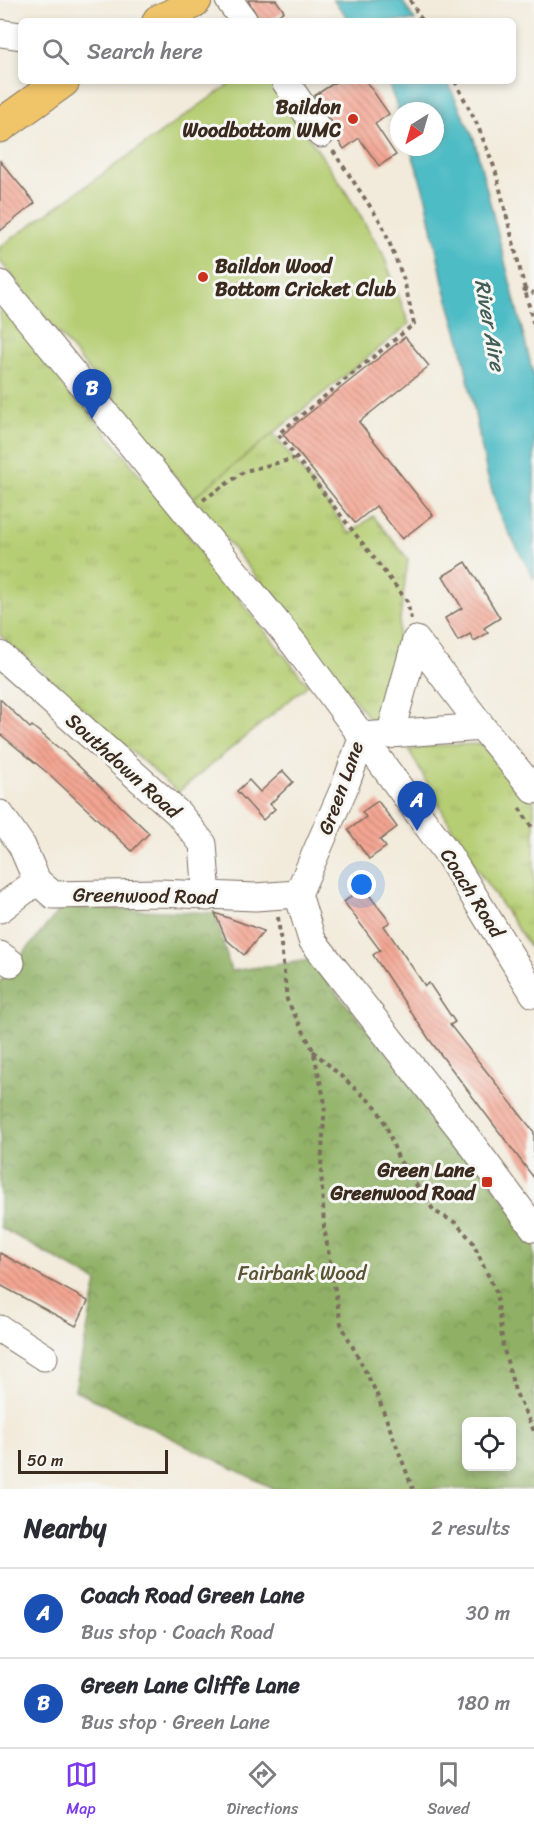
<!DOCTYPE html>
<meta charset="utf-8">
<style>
body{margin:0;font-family:Sriracha,sans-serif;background:#f7f7f7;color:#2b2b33}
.controls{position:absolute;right:18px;bottom:18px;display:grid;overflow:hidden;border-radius:9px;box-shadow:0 3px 9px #0003}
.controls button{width:54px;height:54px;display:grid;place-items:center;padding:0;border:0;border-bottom:2px solid #e1e1e2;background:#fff;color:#2b2b33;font:30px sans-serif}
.compass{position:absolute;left:390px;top:102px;width:54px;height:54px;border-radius:50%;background:#fff;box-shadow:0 3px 9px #0003;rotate:217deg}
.scale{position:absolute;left:18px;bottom:15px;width:150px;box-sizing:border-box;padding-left:6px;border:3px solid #3b2a1e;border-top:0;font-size:16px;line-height:21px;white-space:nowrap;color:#3b2a1e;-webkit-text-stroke:4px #f6f6f2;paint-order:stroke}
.you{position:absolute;left:362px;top:885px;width:21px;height:21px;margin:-15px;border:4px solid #fff;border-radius:50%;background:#1a73e8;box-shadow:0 0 0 9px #1a73e833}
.badge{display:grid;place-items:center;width:39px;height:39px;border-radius:50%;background:#7c3aed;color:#fff;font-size:20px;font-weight:700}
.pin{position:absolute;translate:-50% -50px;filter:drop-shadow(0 2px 3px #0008)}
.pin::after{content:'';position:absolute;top:32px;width:21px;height:18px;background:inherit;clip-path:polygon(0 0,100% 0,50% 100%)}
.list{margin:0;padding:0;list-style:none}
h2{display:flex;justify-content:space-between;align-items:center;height:78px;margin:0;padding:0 24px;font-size:26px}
h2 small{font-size:20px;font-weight:400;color:#7c7c81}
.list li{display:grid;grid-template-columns:39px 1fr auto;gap:18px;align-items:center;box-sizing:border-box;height:90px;padding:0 24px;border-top:2px solid #e1e1e2}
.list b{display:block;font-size:22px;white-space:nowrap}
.list p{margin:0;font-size:20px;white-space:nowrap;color:#7c7c81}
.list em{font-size:20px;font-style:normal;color:#7c7c81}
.icon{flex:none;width:33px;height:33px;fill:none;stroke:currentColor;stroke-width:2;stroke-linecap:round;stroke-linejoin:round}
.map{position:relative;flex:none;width:534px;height:1489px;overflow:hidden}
.search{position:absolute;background:#fff;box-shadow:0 3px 9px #0003;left:18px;right:18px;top:18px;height:66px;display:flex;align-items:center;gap:15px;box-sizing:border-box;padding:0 21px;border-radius:9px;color:#7c7c81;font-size:22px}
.sheet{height:258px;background:#fff}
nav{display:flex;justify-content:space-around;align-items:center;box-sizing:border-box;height:84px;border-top:2px solid #e1e1e2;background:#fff;font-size:16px;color:#7c7c81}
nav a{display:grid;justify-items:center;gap:3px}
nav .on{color:#7c3aed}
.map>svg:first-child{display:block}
.grass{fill:url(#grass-tufts);stroke:#787c48;stroke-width:1.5}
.forest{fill:url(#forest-crowns);stroke:#666e42;stroke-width:1.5;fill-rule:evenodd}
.park{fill:#b6ce73;stroke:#787c48;stroke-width:1.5}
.water{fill:#4ebcc5;stroke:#447372;stroke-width:1.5}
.building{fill:url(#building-back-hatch)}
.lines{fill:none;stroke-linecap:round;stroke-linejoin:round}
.minor-casing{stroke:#7b6e60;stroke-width:29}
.major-casing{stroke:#7b6e60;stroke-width:35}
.path{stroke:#7b6e60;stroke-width:4;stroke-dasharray:4.5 4.5;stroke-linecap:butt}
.minor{stroke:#fff;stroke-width:27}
.major{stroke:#f0c469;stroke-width:33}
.poi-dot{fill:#c8321e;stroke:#f6f6f2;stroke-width:2}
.labels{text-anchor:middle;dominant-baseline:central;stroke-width:6;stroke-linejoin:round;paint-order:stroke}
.poi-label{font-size:20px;font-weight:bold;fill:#3b2a1e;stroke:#f6f6f2;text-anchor:end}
.street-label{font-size:20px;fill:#3b2a1e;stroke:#f6f6f2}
.park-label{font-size:20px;fill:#5a5333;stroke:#f6f6f2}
.water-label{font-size:21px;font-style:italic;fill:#425d58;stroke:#f6f6f2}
</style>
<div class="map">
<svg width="534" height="1489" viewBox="0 0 534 1489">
<defs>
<pattern id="grass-tufts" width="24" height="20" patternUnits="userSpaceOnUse" patternTransform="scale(1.5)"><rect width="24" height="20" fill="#b6ce73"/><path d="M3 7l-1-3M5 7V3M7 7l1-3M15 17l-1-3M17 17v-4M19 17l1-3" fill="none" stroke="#9db163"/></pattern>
<pattern id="forest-crowns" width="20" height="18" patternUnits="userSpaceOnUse" patternTransform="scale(1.5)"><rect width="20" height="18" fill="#90b165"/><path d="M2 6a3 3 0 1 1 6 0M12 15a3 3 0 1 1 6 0" fill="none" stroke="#779053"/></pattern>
<pattern id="building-back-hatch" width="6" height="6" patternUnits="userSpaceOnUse" patternTransform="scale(1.5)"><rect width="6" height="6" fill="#f4a593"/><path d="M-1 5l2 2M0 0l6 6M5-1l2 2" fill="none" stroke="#c78777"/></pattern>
</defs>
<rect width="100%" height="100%" fill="#f6f6f2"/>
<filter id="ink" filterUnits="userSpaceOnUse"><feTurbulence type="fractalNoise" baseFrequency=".0167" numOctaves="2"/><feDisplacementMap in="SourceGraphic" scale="12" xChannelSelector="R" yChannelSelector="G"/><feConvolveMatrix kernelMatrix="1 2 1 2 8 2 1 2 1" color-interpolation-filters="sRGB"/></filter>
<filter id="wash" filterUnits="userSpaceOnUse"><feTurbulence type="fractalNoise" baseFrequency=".008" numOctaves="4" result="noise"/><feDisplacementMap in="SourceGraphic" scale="24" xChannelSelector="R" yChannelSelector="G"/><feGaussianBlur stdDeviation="1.35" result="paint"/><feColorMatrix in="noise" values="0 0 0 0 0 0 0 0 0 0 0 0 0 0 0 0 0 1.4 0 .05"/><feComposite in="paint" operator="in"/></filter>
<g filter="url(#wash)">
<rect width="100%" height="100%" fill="#f2ebdb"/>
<path class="grass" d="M0 300 308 685 178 792 0 635Z
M273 433 350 534 373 516 408 559 390 695 372 722 193 498Z
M481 744 534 791V953L463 848 409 750 430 746Z"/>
<path class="forest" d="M62 907 215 913 231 971 309 960 453 1131 534 1240V1489H274L75 1390 97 1282 0 1227V982ZM466 1422H512V1466H466Z"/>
<path class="park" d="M234 81H270L343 187 383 254 409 324 193 498 0 261V247Z"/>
<path class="water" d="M333 0H402L415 21H351Z
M387 81H447L474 139 534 377V579L500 516 487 474 461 344 444 286 426 198 410 147H435V111H399Z"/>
<g id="blocks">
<path class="building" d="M248 0H276L284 11 270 21H260Z
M337 81H366L389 114 375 124 396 155 379 166 359 138 344 149 336 138 334 125 314 96Z
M0 161 35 203 0 231Z
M405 337 429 366 359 422 433 515 402 539 376 506 355 523 283 434Z
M466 562 500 618 484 628 488 633 474 641 470 634 458 641 445 618 462 608 443 576Z
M0 699 30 728 32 726 66 754 149 833 132 851 49 774 0 734Z
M283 771 293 782 270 804 275 809 263 820 237 791 249 780 260 792Z
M378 801 397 827 380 840 386 847 369 859 348 830 366 817 362 812Z
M363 887 390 922 384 926 425 986 429 983 455 1022 450 1025 534 1132V1178L429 1039 373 955 380 950 344 902Z
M215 913 264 931 244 955 226 939Z
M0 1253 88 1301 76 1326 0 1285Z"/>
</g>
</g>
<g filter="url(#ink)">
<use href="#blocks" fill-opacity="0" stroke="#7b6e60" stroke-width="1.5"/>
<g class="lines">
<defs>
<path id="minor" d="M229 0 244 21
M0 33 21 36
M285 81 321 134
M0 284 295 645 448 854 534 994
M416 640 482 727 534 790
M0 655 178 813 203 844 207 897
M390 735 416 640
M363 736 345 786 298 894 312 940 462 1131 534 1228
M363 736 482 727
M0 814 22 846 37 881 53 895 159 893 255 897 298 894
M0 909 37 881
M0 955 11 963
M0 1329 44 1357"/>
<path id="major" d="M159 21 173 15 195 0
M0 126 63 81"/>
</defs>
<use href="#minor" class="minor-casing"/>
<use href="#major" class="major-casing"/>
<path class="path" d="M410 0 422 21
M455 81 477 124 495 169 534 326
M333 151 382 224 404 280 414 324 278 434 407 601 411 619
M523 289 534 293
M203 500 245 471 297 458
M519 808 534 830
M278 917 287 1000 313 1050 325 1103 321 1167 324 1227 341 1324 376 1392 413 1489
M313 1051 376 1107 386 1125 398 1158 434 1211 456 1223 472 1241 496 1292 503 1346 515 1391 534 1431"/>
<use href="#minor" class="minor"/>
<use href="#major" class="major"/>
</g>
</g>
<g class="poi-dot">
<circle cx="353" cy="119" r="6"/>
<circle cx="203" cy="277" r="6"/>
<rect x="481" y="1176" width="12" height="12" rx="3"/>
</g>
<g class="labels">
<g class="poi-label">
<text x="341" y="107">Baildon<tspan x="341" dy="23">Woodbottom WMC</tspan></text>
<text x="215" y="266" text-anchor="start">Baildon Wood<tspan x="215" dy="23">Bottom Cricket Club</tspan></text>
<text x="475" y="1170">Green Lane<tspan x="475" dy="23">Greenwood Road</tspan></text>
</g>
<g class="street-label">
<text transform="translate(123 766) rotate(42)">Southdown Road</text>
<text transform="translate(341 788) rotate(-70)">Green Lane</text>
<text transform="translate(472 893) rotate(58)">Coach Road</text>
<text transform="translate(145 896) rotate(1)">Greenwood Road</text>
</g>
<g class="park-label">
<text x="302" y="1273">Fairbank Wood</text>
</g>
<g class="water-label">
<text transform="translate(490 325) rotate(80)">River Aire</text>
</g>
</g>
</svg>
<div class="controls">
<button><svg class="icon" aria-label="locate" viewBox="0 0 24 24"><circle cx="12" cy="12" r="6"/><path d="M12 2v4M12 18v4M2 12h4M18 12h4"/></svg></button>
</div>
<svg class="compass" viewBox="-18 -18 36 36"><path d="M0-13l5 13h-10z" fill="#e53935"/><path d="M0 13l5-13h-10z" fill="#7c7c81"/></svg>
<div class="scale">50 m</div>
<div class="you"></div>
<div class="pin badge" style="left:417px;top:831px;background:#1a4fb4">A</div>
<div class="pin badge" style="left:92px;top:419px;background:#1a4fb4">B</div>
<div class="search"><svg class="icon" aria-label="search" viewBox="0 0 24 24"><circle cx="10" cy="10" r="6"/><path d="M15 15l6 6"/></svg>Search here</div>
</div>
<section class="sheet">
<h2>Nearby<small>2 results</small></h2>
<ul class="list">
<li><span class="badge" style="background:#1a4fb4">A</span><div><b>Coach Road Green Lane</b><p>Bus stop · Coach Road</p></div><em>30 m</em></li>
<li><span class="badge" style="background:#1a4fb4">B</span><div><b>Green Lane Cliffe Lane</b><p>Bus stop · Green Lane</p></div><em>180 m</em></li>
</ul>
</section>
<nav>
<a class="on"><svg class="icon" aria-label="map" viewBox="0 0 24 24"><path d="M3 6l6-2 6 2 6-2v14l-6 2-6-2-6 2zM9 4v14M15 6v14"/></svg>Map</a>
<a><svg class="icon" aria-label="directions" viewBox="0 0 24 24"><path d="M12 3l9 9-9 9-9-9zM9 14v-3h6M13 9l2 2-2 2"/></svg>Directions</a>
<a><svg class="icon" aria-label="saved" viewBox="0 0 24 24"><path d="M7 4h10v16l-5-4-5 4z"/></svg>Saved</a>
</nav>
